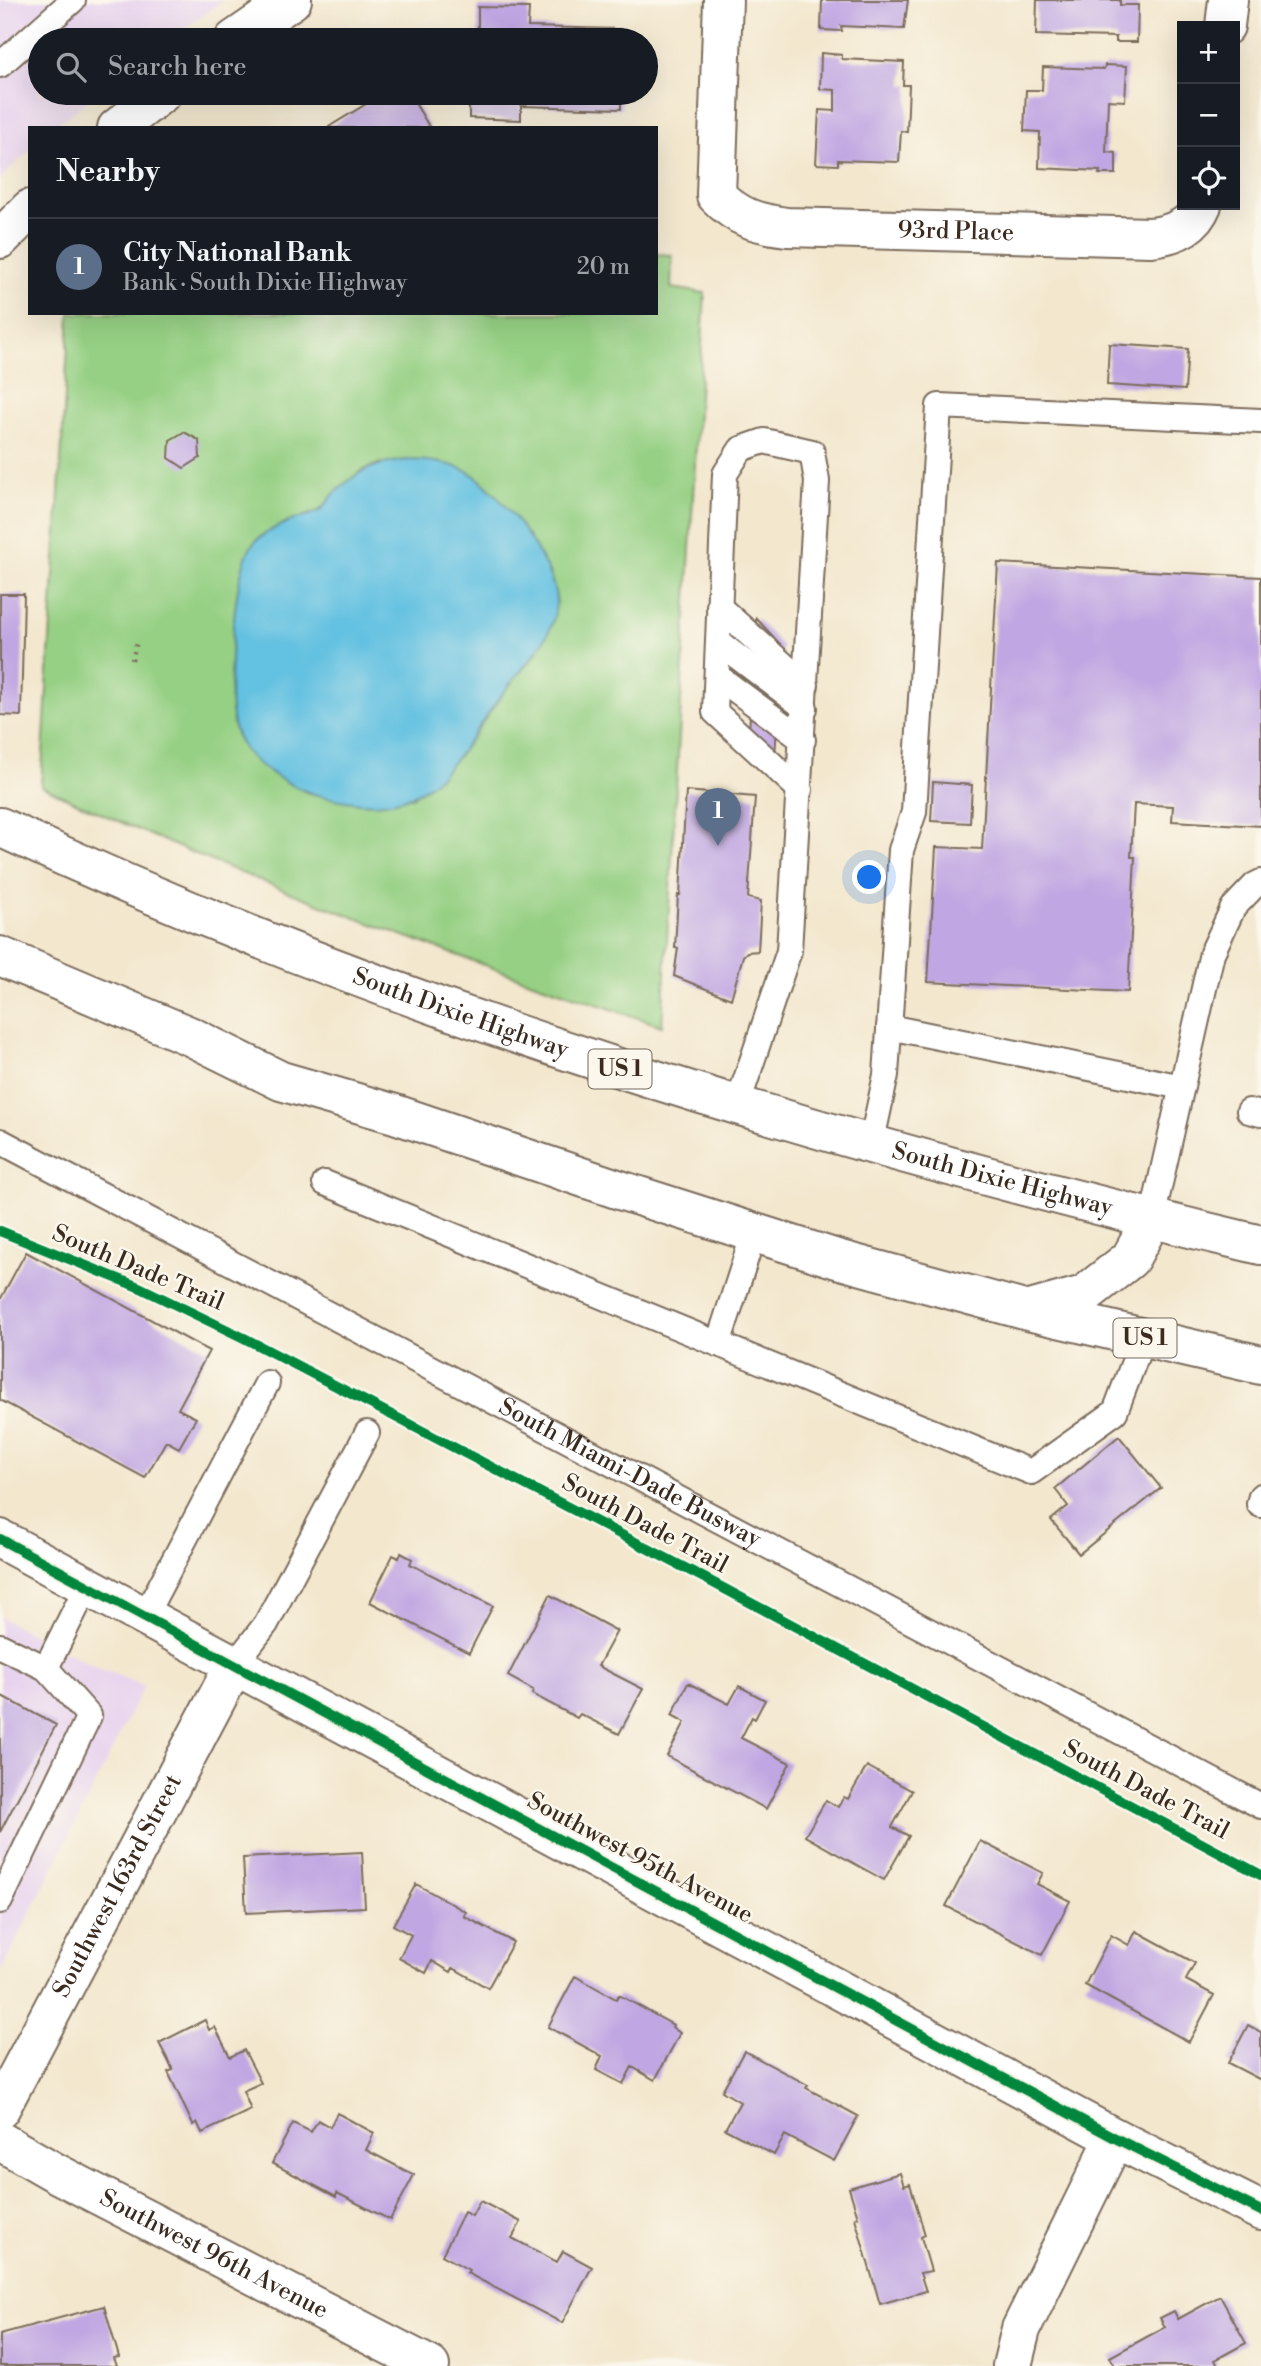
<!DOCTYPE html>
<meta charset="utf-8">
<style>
body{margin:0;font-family:"Libre Bodoni",serif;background:#20242c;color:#f1f3f6}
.controls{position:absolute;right:21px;top:21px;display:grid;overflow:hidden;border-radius:0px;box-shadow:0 7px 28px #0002}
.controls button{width:63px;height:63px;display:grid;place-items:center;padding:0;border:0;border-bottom:2px solid #363941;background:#171b24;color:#f1f3f6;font:35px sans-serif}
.you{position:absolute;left:870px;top:878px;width:24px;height:24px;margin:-18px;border:5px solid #fff;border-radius:50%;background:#1a73e8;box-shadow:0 0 0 10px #1a73e833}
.badge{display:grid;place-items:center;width:46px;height:46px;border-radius:50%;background:#ea580c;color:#fff;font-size:23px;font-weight:700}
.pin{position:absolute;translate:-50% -58px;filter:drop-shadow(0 2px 4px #0008)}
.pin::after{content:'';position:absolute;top:37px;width:24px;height:21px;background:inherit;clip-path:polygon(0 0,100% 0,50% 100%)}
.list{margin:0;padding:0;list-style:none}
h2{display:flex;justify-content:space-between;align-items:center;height:91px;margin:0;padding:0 28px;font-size:30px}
h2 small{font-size:23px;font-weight:400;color:#9ea1a6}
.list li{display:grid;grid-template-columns:46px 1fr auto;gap:21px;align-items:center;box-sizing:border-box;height:98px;padding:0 28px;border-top:2px solid #363941}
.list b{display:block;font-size:26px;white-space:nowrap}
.list p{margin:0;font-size:23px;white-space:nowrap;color:#9ea1a6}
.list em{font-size:23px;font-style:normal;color:#9ea1a6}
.icon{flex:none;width:38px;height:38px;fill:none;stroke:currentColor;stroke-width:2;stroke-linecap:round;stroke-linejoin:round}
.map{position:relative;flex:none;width:1261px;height:2366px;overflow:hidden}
.search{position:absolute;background:#171b24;box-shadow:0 7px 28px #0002;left:28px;top:28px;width:630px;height:77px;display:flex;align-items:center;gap:18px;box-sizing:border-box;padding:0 24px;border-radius:38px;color:#9ea1a6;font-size:26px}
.panel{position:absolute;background:#171b24;box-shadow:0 7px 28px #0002;left:28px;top:126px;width:630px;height:189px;border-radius:0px}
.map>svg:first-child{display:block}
.built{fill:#e7d2ef}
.green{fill:#96d084;stroke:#687d51;stroke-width:2;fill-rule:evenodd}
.water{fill:#63c1e1;stroke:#4f7680;stroke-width:2}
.building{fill:#c0a6e2}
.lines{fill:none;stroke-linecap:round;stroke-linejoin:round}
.lane-casing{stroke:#7b6c5c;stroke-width:28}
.street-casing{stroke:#7b6c5c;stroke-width:42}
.secondary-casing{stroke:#7b6c5c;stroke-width:42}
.highway-casing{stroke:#7b6c5c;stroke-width:42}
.path{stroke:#7b6c5c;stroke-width:4.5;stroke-dasharray:2 5;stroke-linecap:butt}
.lane{stroke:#fff;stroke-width:24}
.street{stroke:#fff;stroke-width:38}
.secondary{stroke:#fff;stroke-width:38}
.highway{stroke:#fff;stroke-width:38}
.cycleway-casing{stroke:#fbf7ec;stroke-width:15}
.cycleway{stroke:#00873e;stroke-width:10}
.labels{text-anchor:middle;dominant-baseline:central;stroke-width:5;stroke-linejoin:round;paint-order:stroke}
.shield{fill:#fbf7ec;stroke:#75685c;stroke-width:2}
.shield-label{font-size:23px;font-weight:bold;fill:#3b2a1e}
.street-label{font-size:24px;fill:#3b2a1e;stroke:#fbf7ec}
</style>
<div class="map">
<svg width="1261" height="2366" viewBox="0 0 1261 2366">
<rect width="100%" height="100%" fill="#fbf7ec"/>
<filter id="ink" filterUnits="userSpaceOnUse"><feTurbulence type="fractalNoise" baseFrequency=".0143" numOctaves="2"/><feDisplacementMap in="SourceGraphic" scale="14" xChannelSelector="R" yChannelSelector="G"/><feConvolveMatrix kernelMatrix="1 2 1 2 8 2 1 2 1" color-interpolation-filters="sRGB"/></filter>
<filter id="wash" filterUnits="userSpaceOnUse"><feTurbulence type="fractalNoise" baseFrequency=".00686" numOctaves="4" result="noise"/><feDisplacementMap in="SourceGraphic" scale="28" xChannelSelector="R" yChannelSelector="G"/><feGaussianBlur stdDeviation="1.57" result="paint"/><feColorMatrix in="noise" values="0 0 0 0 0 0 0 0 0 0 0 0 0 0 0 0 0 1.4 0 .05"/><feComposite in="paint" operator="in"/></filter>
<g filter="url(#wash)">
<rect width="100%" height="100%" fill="#f3e7ce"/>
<path class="built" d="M0 0H224L169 40H40V93H97L53 128H30V150L0 179Z
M0 1617 91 1665 144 1686 0 1974Z"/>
<path class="green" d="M656 254 672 255 671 288 705 293 662 1026C452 956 242 880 41 786L70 313H656ZM380 463 524 531 550 573 557 602 536 654 506 689 460 754 428 786 412 797 308 793 268 771 245 751 234 726 231 710V674L241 574 248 553 273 531 285 523 319 511 359 472Z"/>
<path class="water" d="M406 460C426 460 445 462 463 469 495 482 559 569 556 604 554 639 526 663 506 689 460 747 436 819 346 801 329 798 312 795 296 787 279 778 256 766 245 750 237 739 232 724 231 710 228 677 233 570 253 544 262 533 285 523 299 518 305 516 313 515 319 511 325 507 330 497 336 492 359 469 375 464 406 460Z"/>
<g id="blocks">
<path class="building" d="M822 0H908L904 29 841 26 842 31 821 30Z
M1037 0H1120V5H1138L1137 42H1116V37L1036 35Z
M478 7 529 8 528 27 622 29V40H478Z
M821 53 842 55V59L904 62 903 85H909L907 132 901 131 899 162 838 160V165L816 164 819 110 835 111V90L820 89Z
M1105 65 1127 66 1125 101 1108 100 1106 152 1116 153V174H1099L1100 171 1039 168 1040 132 1024 131 1026 90H1042L1043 67 1104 69Z
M389 93H409L430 128H327L376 98 377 100Z
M469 93H621V109L521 106V120L469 118Z
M1109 344 1188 349 1185 390 1107 385Z
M184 432 199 440 200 458 184 468 169 458 170 440Z
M998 563 1261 577V826L1172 821 1173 806 1134 804 1131 857H1135L1128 992 928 982 936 847 982 849Z
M0 594H24L21 716 0 715Z
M756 618 782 646 775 756 749 732Z
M933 782 972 785 970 823 931 821Z
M686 791 755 797 748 898 761 901 758 951 747 952 743 956 731 999 674 976 678 948H675L678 895H680Z
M26 1252 209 1351 178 1409 196 1418 179 1448 166 1441 145 1478 0 1400V1300Z
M1119 1436 1161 1488 1079 1554 1051 1520 1068 1506 1055 1489Z
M401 1553 412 1559 410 1564 493 1606 469 1653 370 1602 393 1555 399 1558Z
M550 1595 617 1631 598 1666 643 1689 619 1734 580 1714 577 1718 532 1694 533 1690 508 1676Z
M688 1683 729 1704 739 1686 765 1700 755 1719 752 1717 741 1738 790 1763 766 1809 667 1756 685 1722 672 1715Z
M0 1695 56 1725 0 1832Z
M867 1766 912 1791 892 1827 909 1836 884 1880 805 1836 826 1800 838 1807 844 1797 848 1799Z
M980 1841 1043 1873 1037 1884 1070 1901 1042 1955 946 1906Z
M362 1852 365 1907 246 1913 243 1858Z
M416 1884 466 1912 464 1916 513 1942 488 1988 453 1968 451 1972 432 1961 426 1973 399 1958 411 1935 393 1925Z
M1136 1931 1195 1963 1186 1980 1214 1995 1189 2042 1085 1985 1111 1935 1129 1945Z
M575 1976 616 1999 619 1995 673 2025 672 2027 680 2033 655 2080 632 2067 623 2084 596 2070 602 2056 548 2027Z
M205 2020 209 2030 215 2027 230 2057 244 2050 261 2083 243 2091 251 2110 202 2133 197 2122 193 2125 168 2072 173 2070 159 2043Z
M1248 2025 1261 2032V2080L1228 2063Z
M744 2051 808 2085 806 2088 858 2116 834 2161 785 2135 774 2155 725 2129 740 2102 722 2091Z
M337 2113 374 2133 366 2150 414 2175 390 2220 337 2193 336 2197 272 2163 293 2123 311 2132 318 2120 330 2127Z
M900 2173 904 2186 910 2184 925 2235 921 2237 931 2271 920 2273 926 2291 880 2304 855 2218 858 2217 849 2188Z
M480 2201 521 2222 512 2238 557 2262 563 2251 592 2267 562 2323 467 2273 469 2270 442 2255 464 2212 472 2216Z
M1220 2296 1246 2343 1215 2360 1218 2366H1115L1110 2357 1165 2327 1160 2318 1174 2311 1178 2319Z
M104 2306 119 2357 114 2358 117 2366H0V2334Z"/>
</g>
</g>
<g filter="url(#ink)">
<use href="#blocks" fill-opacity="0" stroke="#7b6c5c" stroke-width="2"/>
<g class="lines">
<defs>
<g id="lane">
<path d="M0 65 73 0"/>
<path d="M719 607 806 685"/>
<path d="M718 642 805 708"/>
<path d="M717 676 803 740"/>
<path d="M889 1027 1182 1087"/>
<path d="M737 1106 789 951 817 481 812 452 764 441 741 449 725 474 715 712 800 790"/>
<path d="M1249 1111 1261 1114"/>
<path id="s1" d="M0 1141 1261 1806"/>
<path d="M871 1145 886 1075 901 850 914 812 939 406 1261 421"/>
<path d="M325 1183 1031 1472 1115 1412 1143 1338"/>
<path d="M1152 1219 1212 953 1233 908 1255 885 1261 882"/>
<path d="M718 1344 754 1233"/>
<path d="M1261 1496 1259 1504 1261 1505"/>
<path d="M144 1617 267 1383"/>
<path d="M0 1646 46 1668 89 1716 0 1901"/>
<path d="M235 1664 266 1624 367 1433"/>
<path d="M46 1668 88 1584"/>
</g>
<g id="street">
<path id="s2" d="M723 0 716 195C738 218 756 223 787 227L1150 237C1172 235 1193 227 1202 205"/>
<path d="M1225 26 1228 0"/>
<path d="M0 1539 1115 2138 1261 2211"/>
<path id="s3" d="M0 2109 235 1664"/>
<path id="s4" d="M0 2141 56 2173 430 2366"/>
<path d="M1012 2366 1021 2329 1115 2138"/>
</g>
<path id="secondary" d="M234 40 292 0
M117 128 162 93
M0 239 30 209"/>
<g id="highway">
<path id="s5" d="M0 827C403 1015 829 1143 1261 1245"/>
<path d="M0 956 192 1037 281 1081 395 1114 623 1191 837 1259 1028 1311 1261 1365"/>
<path d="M1030 1310 1084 1295 1130 1259 1152 1219"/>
</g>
</defs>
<use href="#lane" class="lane-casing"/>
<use href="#street" class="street-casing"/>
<use href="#secondary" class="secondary-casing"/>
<use href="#highway" class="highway-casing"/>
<path class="path" d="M132 660 137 641"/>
<use href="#lane" class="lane"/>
<use href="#street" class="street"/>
<use href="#secondary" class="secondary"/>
<use href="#highway" class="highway"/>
<defs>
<path id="cycleway" d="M0 1231 141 1288 244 1338 708 1580 1261 1875
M0 1539 1115 2138 1261 2211"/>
</defs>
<use href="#cycleway" class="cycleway-casing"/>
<use href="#cycleway" class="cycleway"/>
</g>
</g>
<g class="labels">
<g class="shield">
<rect x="588.5" y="1049.5" width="63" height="39" rx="5"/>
<rect x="1113.5" y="1318.5" width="63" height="39" rx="5"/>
</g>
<g class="shield-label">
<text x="620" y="1069">US 1</text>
<text x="1145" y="1338">US 1</text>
</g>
<g class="street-label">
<text stroke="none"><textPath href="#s2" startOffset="444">93rd Place</textPath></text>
<text stroke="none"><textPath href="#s5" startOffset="497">South Dixie Highway</textPath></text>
<text stroke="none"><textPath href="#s5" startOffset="1064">South Dixie Highway</textPath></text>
<text transform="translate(138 1268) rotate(23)">South Dade Trail</text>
<text stroke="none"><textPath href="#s1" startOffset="712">South Miami-Dade Busway</textPath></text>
<text transform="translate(645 1524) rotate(28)">South Dade Trail</text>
<text transform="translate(1146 1790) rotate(28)">South Dade Trail</text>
<text transform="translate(640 1858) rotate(28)">Southwest 95th Avenue</text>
<text stroke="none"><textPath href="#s3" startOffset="252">Southwest 163rd Street</textPath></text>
<text stroke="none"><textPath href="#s4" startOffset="242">Southwest 96th Avenue</textPath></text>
</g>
</g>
</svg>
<div class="controls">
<button>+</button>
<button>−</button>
<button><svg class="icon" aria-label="locate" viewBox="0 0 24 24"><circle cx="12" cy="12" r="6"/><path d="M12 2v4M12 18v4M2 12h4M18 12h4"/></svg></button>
</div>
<div class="you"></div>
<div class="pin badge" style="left:718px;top:846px;background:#5c6f8a">1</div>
<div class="search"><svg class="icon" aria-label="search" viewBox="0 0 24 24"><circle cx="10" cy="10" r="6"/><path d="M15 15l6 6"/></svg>Search here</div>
<section class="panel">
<h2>Nearby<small></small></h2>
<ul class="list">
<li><span class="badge" style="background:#5c6f8a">1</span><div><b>City National Bank</b><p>Bank · South Dixie Highway</p></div><em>20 m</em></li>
</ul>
</section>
</div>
